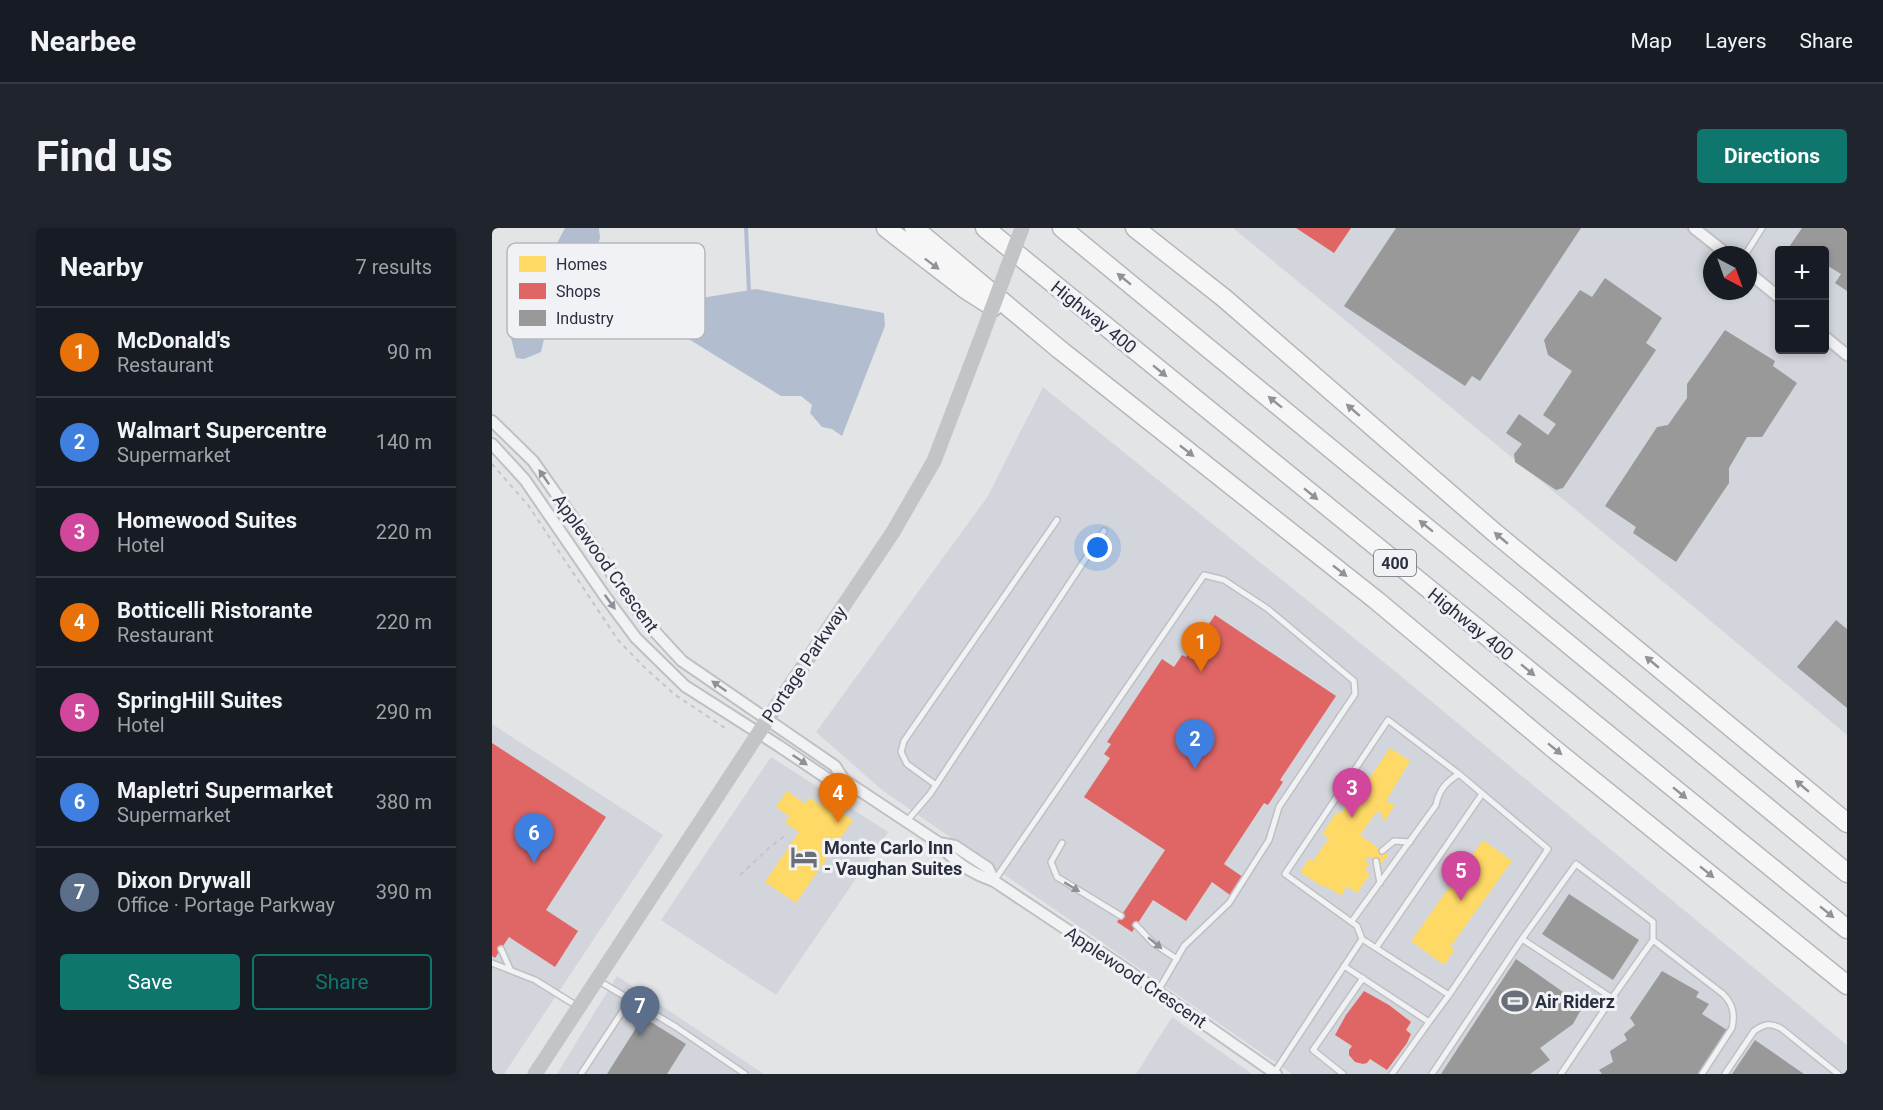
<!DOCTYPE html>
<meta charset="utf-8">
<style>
body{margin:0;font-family:Roboto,sans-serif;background:#20242c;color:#f1f3f6}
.controls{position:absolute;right:18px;top:18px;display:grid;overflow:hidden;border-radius:6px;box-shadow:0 3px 9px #0003}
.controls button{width:54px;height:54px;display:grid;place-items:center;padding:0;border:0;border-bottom:2px solid #363941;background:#171b24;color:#f1f3f6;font:30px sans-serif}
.compass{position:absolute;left:1211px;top:18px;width:54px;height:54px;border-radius:50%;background:#171b24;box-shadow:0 3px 9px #0003;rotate:139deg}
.you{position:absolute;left:606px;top:320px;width:21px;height:21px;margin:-15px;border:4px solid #fff;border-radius:50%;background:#1a73e8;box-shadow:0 0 0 9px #1a73e833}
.badge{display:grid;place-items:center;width:39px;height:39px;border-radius:50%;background:#0f766e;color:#fff;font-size:20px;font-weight:700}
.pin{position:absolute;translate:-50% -50px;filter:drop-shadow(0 2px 3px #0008)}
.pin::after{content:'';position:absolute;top:32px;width:21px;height:18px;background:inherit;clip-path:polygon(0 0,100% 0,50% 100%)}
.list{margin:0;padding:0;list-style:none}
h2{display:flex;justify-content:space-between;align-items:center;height:78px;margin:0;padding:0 24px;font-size:26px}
h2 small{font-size:20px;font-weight:400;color:#9ea1a6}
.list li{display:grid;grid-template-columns:39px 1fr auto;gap:18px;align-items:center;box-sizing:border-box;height:90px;padding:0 24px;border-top:2px solid #363941}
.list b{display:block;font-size:22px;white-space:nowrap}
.list p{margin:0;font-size:20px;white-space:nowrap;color:#9ea1a6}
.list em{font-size:20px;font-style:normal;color:#9ea1a6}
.actions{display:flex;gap:12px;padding:18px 24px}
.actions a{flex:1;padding:14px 0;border:2px solid #0f766e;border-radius:6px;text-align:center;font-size:21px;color:#0f766e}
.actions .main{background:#0f766e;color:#fff}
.map{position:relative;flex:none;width:1355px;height:846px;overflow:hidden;border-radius:6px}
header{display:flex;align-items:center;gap:36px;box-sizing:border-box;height:84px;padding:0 30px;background:#171b24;border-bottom:2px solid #363941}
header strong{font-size:28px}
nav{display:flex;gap:33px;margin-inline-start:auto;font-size:21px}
.intro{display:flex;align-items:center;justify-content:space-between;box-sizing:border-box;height:144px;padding:0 36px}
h1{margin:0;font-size:42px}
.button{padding:15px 27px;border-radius:6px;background:#0f766e;color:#fff;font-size:21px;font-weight:700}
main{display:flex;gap:36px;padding:0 36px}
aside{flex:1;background:#171b24;border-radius:6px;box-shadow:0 3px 9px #0003}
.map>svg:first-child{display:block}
.built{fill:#d2d5db;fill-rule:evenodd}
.water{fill:#b2bed0}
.homes{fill:#ffd966}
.shops{fill:#e06666}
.industry{fill:#999}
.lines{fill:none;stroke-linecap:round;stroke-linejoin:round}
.stream{stroke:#b2bed0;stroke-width:4}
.lane-casing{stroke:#bfc0c3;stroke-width:8}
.street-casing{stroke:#bfc0c3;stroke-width:14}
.highway-casing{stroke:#b4b7bb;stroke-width:21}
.path{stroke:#c4c5ca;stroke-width:2;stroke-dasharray:4.5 4.5;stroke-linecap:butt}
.lane{stroke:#f1f2f4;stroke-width:5}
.street{stroke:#f1f2f4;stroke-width:10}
.secondary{stroke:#c3c4c8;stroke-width:15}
.highway{stroke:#f6f6f6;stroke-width:18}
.secondary-bridge{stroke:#c3c4c8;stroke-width:15}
.oneway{fill:#90929a}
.oneway2{fill:#8e909a}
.labels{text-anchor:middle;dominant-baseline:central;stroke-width:6;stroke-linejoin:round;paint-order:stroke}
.shield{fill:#f0f2f6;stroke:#656a76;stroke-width:1.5}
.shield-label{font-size:16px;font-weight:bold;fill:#2a2f3f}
.street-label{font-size:18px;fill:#2a2f3f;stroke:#f0f2f6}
.poi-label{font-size:18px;font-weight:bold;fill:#2a2f3f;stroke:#f0f2f6;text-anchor:start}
.key{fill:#f0f2f6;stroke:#b5b8bf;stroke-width:1.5}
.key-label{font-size:16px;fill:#2a2f3f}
</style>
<header>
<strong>Nearbee</strong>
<nav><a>Map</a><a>Layers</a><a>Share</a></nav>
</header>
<div class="intro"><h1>Find us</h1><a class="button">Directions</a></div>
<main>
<aside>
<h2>Nearby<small>7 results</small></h2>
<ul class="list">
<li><span class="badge" style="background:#e8710a">1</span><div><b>McDonald's</b><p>Restaurant</p></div><em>90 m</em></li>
<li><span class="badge" style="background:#3f7fe0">2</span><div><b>Walmart Supercentre</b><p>Supermarket</p></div><em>140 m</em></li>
<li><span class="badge" style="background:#d1479c">3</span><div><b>Homewood Suites</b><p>Hotel</p></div><em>220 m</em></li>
<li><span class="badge" style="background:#e8710a">4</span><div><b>Botticelli Ristorante</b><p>Restaurant</p></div><em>220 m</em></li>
<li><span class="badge" style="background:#d1479c">5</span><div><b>SpringHill Suites</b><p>Hotel</p></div><em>290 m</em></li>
<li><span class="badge" style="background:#3f7fe0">6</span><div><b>Mapletri Supermarket</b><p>Supermarket</p></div><em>380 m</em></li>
<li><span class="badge" style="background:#5c6f8a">7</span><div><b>Dixon Drywall</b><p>Office · Portage Parkway</p></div><em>390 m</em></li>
</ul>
<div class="actions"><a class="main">Save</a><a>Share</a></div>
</aside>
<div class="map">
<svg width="1355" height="846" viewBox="0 0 1355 846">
<rect width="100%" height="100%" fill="#e2e4e6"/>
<path class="built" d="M741 0H1355V507L1197 375ZM1288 22H1332V122H1288ZM1220 27H1256V63H1220Z
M551 159 904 444 1355 817V846H800L390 562 324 504 496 268Z
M0 496 171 607 12 846H0Z
M279 529 396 604 284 767 169 692Z
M125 748 272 846H65Z
M680 789 760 846H644Z"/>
<path class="water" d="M73 0H107L108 10 97 44 55 97 49 124 32 131 24 130 19 110 50 44Z
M264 61 392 85 393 98 350 208 340 201 330 199 318 185 320 177 309 168H289L195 110 162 85 167 77Z"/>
<path class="homes" d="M898 520 918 533 894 573 903 577 892 594 888 582 882 587 868 607 896 627 889 636 876 628 873 633 877 636 873 642 878 646 865 665 855 658 849 668 834 658 833 660 808 644 817 631 821 633 837 610 830 606 845 584 848 586 863 565 866 567Z
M295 563 313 576 318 570 332 579 335 574 361 592 304 675 273 654 307 604 293 595 297 588 284 579Z
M991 612 1020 633 958 719 963 721 952 737 919 713Z"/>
<path class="shops" d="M804 0H859L842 25Z
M723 387 844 468 788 552 791 554 776 577 772 575 732 636 751 649 738 667 720 654 694 693 661 672 640 704 625 694 673 622 592 569 618 530 612 526 619 516 615 514 670 431 682 439 690 427 694 429Z
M0 515 114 589 54 682 86 703 63 739 17 709 3 730 0 728Z
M872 763 897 777 919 794 914 802 919 806 915 815 895 842 878 831 875 835 871 836 863 834 857 827V822L860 818 843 807 854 787Z"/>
<path class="industry" d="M904 0H1089L988 153 980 148 973 158 852 78Z
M1310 0H1355V63L1343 55 1349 46 1336 38 1332 43V22H1295Z
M1113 50 1170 90 1154 115 1164 122 1071 260 1064 262 1023 234 1022 226 1030 216 1014 205 1027 186 1056 207 1064 196 1051 187 1080 143 1056 127 1052 112 1088 62 1100 69Z
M1233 102 1283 133 1281 138 1305 155 1270 209H1255L1237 240V255L1184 334 1141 305 1144 299 1113 278 1165 199 1176 197 1195 170V156Z
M1344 392 1355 401V480L1305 439Z
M1077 666 1147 712 1121 752 1050 706Z
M1024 731 1091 778 1081 796 1048 820 1058 832 1038 846H949Z
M1170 743 1207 764 1204 769 1217 776 1210 786 1235 802 1206 846H1110L1107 842 1121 834 1118 823 1135 812 1132 806 1143 797 1138 790Z
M151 789 194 816 175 846H115Z
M1263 812 1312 846H1240Z"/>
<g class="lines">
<path class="stream" d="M254 0 257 63"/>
<defs>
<path id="lane" d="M1253 27 1270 0
M444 557 415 536 409 524 412 513 565 292
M414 594 438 566 612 303
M570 615 559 634 565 649 629 688
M890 623 902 613 918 614
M884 633 888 655
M502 653 712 347 732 352 776 381 862 453 863 466 787 579 777 612 737 675 692 718 666 763
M860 693 944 577C947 562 954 554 967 546L896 492 793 646 865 698 870 711 957 767 1056 621 967 546
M644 697 661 715 685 731
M1030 711 1120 770
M1161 712 1231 766C1241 776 1243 786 1240 800L1210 846
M884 720 990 566
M9 721 18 741
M0 735 43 752 85 778
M852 738 937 794 900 846
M107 753 184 799 253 846
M937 794 957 767
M782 845 870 711
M89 846 138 772
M851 846 821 822 871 750
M940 846 1030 711 1084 636 1161 694V712L1120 770 1069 846
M1233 846 1262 803C1272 796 1279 794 1290 801L1346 846"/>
<path id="street" d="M1202 0 1236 27
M1256 44 1288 70
M1332 108 1355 127
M0 193 41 233 154 394 190 433 343 538 352 552 447 615C461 633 481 646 502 653L628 737 784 846
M0 216 33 252 112 367 144 410 193 458 287 518 336 551 352 552
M447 615 463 618 496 640 502 653"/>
<path id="highway" d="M394 0 473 61 501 79
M422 0 567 121 884 372 1062 521 1355 757
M493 0 1355 701
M570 0 1355 645
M643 0 732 70 1003 305 1355 595"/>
</defs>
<use href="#lane" class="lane-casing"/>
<use href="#street" class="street-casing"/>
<use href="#highway" class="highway-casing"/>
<path class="path" d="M0 236 36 277 126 412 150 437 182 466 233 500
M248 647 278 619 294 607"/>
<use href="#lane" class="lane"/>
<use href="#street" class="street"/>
<path class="secondary" d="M43 846 287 474 401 304 442 233 488 113"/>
<use href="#highway" class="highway"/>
<path class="secondary-bridge" d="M488 113 530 0"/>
</g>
<defs><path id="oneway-solid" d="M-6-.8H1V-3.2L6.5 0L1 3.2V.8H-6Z" transform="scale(1.5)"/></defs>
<g class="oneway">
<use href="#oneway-solid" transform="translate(440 36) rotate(37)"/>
<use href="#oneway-solid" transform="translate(632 51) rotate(-141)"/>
<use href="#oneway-solid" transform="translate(668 143) rotate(39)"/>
<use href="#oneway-solid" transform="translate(783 174) rotate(-141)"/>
<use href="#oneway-solid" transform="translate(861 182) rotate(-139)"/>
<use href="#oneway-solid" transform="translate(695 223) rotate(38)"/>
<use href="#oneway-solid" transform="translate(819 266) rotate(39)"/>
<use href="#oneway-solid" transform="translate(934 298) rotate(-141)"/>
<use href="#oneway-solid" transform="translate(1009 310) rotate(-140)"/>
<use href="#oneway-solid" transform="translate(848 343) rotate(38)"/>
<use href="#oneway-solid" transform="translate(1160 434) rotate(-140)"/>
<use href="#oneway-solid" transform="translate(1036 442) rotate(39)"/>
<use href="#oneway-solid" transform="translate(1063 521) rotate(39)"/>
<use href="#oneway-solid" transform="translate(1310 558) rotate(-140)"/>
<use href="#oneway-solid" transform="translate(1188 565) rotate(39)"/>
<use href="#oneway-solid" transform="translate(1215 644) rotate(39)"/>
<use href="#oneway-solid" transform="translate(1335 684) rotate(39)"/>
</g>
<g class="oneway2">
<use href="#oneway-solid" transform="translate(52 249) rotate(-125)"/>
<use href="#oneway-solid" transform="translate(118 374) rotate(54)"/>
<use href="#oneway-solid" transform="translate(227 458) rotate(-145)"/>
<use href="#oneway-solid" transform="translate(308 532) rotate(34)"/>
<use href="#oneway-solid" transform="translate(580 659) rotate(31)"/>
<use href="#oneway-solid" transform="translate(663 715) rotate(39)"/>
</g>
<defs>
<symbol id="hotel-bare" viewBox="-9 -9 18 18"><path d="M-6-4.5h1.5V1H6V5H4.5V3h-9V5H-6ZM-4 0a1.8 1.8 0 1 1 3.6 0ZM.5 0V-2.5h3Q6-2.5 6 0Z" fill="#6a6e79" stroke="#f0f2f6" stroke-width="2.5" paint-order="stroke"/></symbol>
<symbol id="stadium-bare" viewBox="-9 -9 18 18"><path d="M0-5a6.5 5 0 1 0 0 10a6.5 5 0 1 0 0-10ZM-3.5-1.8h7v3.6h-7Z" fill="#6a6e79" stroke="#f0f2f6" stroke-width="2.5" paint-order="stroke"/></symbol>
</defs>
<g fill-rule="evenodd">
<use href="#hotel-bare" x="293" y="610" width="38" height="38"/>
<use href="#stadium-bare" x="1004" y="754" width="38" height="38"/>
</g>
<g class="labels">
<rect class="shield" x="882" y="322" width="42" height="26" rx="4.5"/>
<g class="shield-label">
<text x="903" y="335">400</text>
</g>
<g class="street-label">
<text transform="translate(602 89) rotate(39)">Highway 400</text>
<text transform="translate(114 335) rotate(54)">Applewood Crescent</text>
<text transform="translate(979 396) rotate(39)">Highway 400</text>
<text transform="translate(312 436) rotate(-56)">Portage Parkway</text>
<text transform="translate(644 749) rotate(34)">Applewood Crescent</text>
</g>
<g class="poi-label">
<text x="332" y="619">Monte Carlo Inn<tspan x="332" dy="21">- Vaughan Suites</tspan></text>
<text x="1043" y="773">Air Riderz</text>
</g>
</g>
<rect x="15" y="15" width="198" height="96" rx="9" class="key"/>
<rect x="27" y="28" width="27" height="16" fill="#ffd966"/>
<rect x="27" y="55" width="27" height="16" fill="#e06666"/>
<rect x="27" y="82" width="27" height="16" fill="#999"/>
<g class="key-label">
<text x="64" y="42">Homes</text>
<text x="64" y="69">Shops</text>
<text x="64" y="96">Industry</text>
</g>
</svg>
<div class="controls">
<button>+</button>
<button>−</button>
</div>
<svg class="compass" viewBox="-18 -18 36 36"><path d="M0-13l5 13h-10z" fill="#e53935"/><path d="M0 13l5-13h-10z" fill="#9ea1a6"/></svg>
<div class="you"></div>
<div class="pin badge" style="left:709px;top:444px;background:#e8710a">1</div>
<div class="pin badge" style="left:703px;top:541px;background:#3f7fe0">2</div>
<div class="pin badge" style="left:860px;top:590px;background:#d1479c">3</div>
<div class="pin badge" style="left:346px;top:595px;background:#e8710a">4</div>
<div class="pin badge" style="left:969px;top:673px;background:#d1479c">5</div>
<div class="pin badge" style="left:42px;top:635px;background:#3f7fe0">6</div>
<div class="pin badge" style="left:148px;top:808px;background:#5c6f8a">7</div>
</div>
</main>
